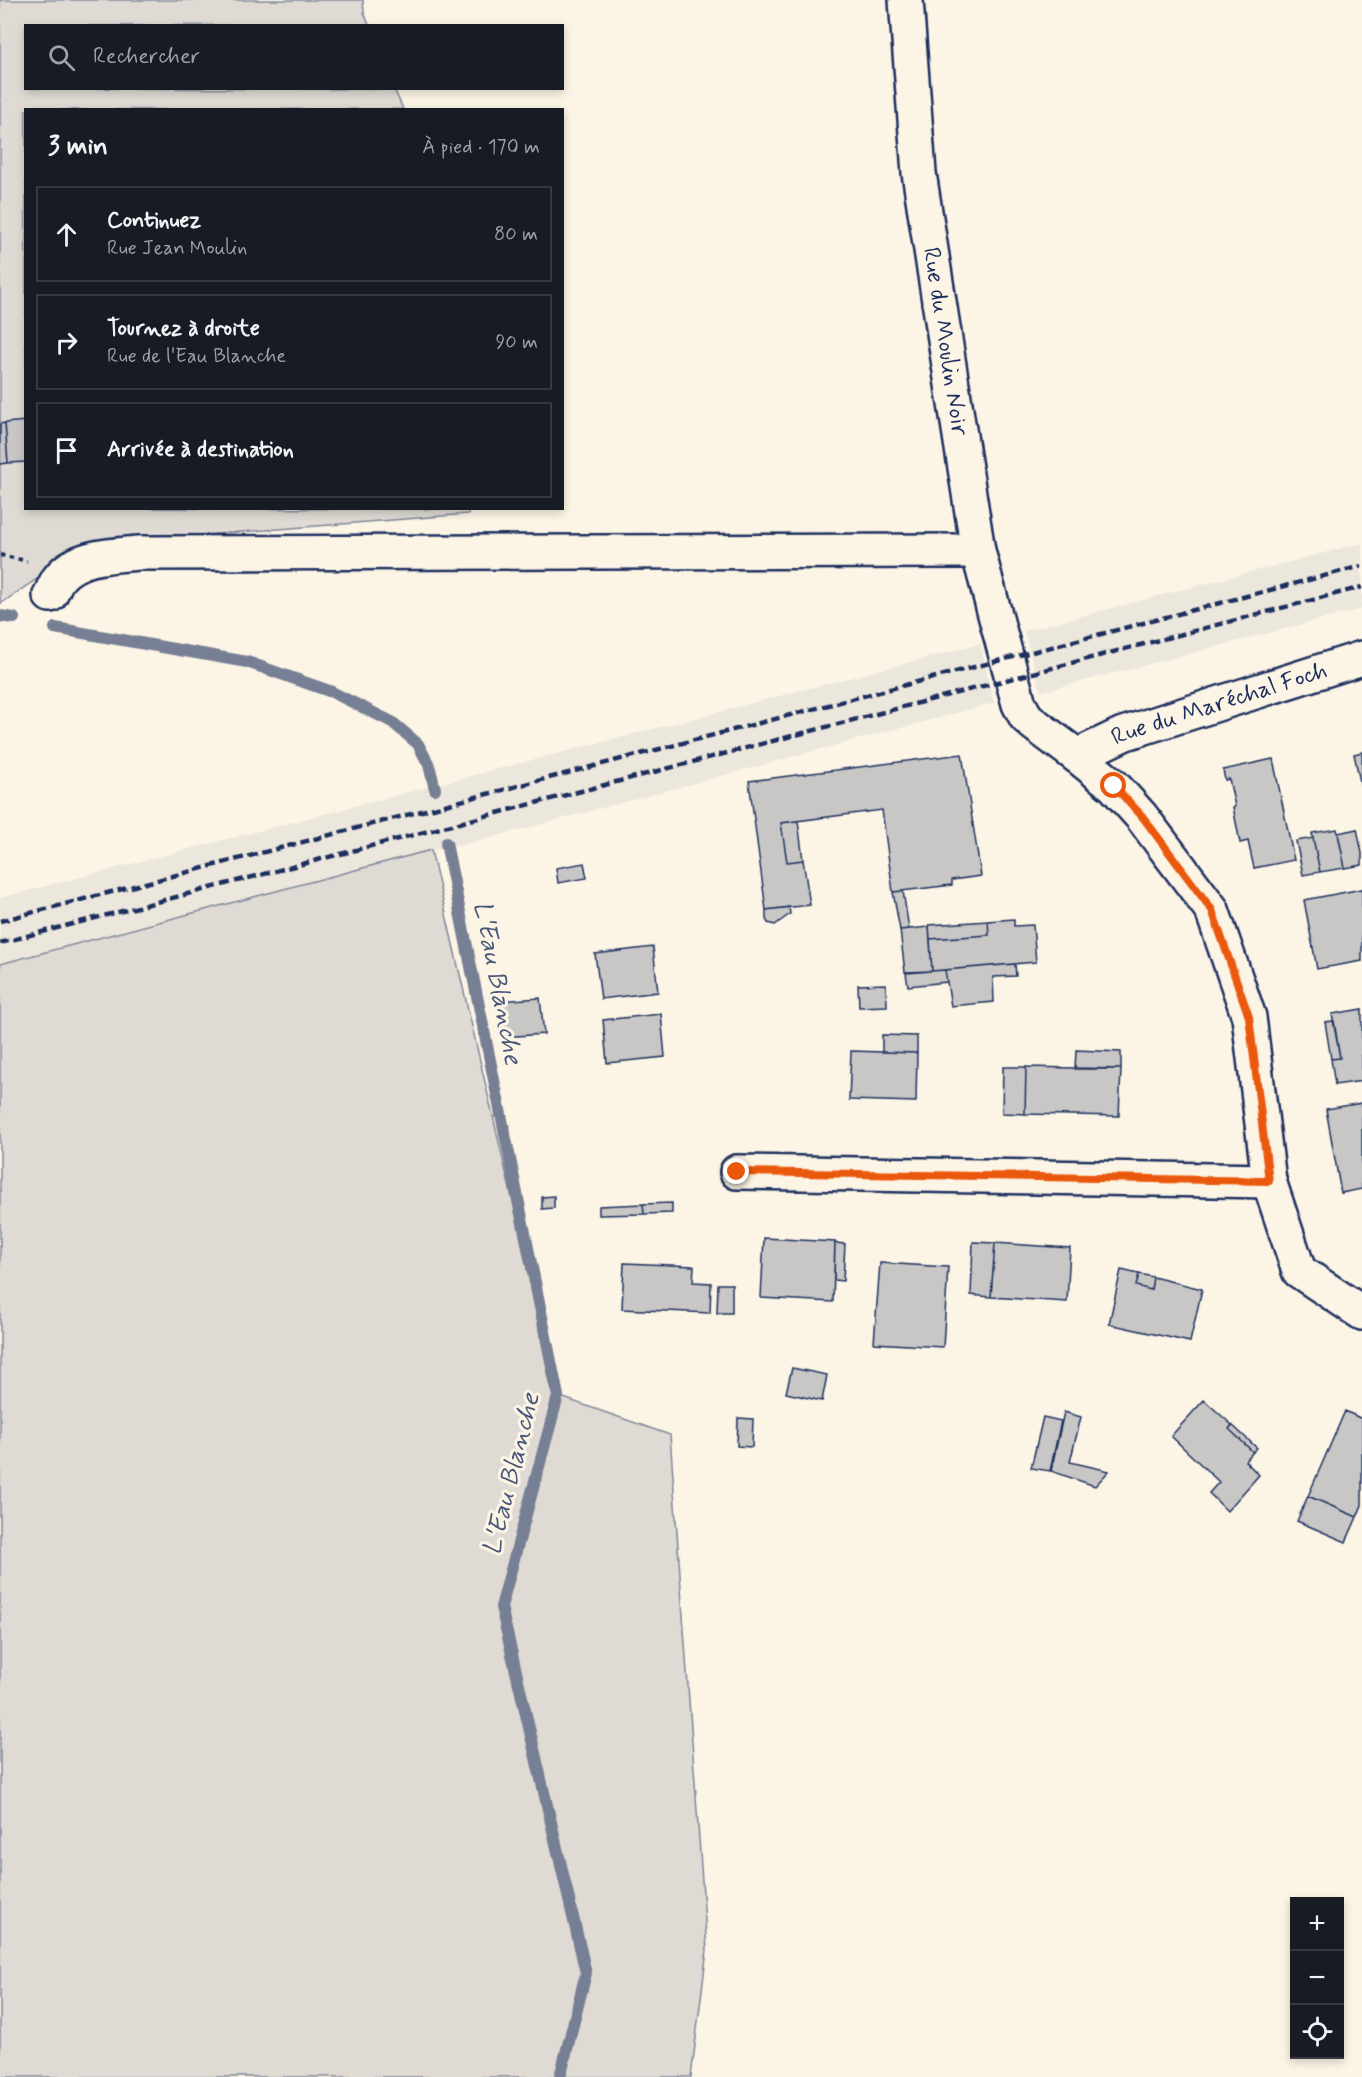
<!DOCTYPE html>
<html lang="fr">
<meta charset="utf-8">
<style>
body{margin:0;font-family:Mynerve,sans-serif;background:#242831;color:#f1f3f6}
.controls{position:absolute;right:18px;bottom:18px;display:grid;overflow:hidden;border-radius:0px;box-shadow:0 3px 9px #0003}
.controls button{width:54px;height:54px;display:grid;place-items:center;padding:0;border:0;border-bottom:2px solid #363941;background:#171b24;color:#f1f3f6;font:30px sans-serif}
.stop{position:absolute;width:18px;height:18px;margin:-14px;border:4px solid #ea580c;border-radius:50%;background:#fff}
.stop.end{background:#ea580c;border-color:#fff;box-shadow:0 2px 6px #0008}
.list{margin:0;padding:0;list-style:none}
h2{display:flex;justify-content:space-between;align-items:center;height:78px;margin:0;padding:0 24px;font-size:26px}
h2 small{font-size:20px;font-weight:400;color:#9ea1a6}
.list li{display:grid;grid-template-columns:39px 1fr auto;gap:18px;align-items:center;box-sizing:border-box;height:96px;margin:0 12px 12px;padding:0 12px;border:2px solid #363941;border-radius:0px}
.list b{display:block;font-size:22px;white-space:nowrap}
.list p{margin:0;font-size:20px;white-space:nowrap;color:#9ea1a6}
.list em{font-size:20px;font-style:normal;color:#9ea1a6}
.icon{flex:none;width:33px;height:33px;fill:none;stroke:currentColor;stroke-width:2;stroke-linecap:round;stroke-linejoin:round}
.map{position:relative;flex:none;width:1362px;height:2077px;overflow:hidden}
.search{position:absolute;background:#171b24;box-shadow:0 3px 9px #0003;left:24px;top:24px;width:540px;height:66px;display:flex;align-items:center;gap:15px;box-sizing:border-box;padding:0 21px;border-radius:0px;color:#9ea1a6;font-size:22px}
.panel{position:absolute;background:#171b24;box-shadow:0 3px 9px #0003;left:24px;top:108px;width:540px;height:402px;border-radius:0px}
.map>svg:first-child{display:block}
.built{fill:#ece7dc}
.green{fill:#dfdbd4;stroke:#7d8599;stroke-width:1.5}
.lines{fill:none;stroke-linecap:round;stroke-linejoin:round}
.stream{stroke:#767f94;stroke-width:12}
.building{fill:#c8c7c6;stroke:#1b2f5e;stroke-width:1.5}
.street-casing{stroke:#1b2f5e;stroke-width:38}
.path{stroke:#1b2f5e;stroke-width:4;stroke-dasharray:4.5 4.5;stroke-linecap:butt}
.street{stroke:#fcf5e5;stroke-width:33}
.rail{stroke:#1b2f5e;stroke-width:4.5;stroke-dasharray:9 4.5;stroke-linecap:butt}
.route{stroke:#ea580c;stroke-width:8}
.labels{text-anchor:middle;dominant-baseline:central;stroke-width:6;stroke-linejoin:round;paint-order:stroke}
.street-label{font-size:24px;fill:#1b2f5e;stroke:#fcf5e5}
.water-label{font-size:26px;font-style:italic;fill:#485779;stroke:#fcf5e5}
</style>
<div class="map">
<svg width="1362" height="2077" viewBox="0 0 1362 2077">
<rect width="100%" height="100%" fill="#fcf5e5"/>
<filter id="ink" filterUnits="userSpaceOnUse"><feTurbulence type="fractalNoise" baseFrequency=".0167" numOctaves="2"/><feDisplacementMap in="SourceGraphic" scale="12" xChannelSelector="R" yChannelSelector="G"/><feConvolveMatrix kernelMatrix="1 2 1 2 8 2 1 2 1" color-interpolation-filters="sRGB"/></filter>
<g filter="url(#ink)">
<path class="built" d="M1362 543V609L1041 692 1024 631Z
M980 644 994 703 464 845 431 850 0 964V898Z"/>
<path class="green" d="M0 0H363L364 12 369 25 26 26V88L394 89 403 109 26 110V508L470 509 468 514 88 544 0 604Z
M431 850 558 1396 670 1435 707 1950 691 2077H0V964Z"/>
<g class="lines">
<path class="stream" d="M0 616 14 618
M55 628 247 662 332 692 392 722 418 744 429 765 435 789
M446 843 558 1396 501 1607 586 1973 560 2077"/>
</g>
<path class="building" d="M26 421V462L8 463 5 423Z
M5 423 8 463 0 464V424Z
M1362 752V791L1354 754Z
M962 754 981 876 952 880V885L893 892 882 810 781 823 787 862 803 860 810 905 766 910 749 781Z
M1273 759 1294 860 1254 868 1248 841 1240 843 1233 807 1235 806 1229 779 1225 780 1223 770Z
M798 821 803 860 787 862 781 823Z
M1337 829 1345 868 1320 872 1312 833Z
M1357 829 1362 853V865L1345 868 1338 833Z
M1313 838 1320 872 1303 875 1296 841Z
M584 863 587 878 558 883 556 868Z
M1362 889V961L1317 969 1304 900Z
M903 891 909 929 900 930 893 892Z
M789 907 790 914 775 925 768 923 766 919V910Z
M1014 919V926L1033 925 1036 962 932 971 930 939 989 935 988 921Z
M988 921 989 935 930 939 929 925Z
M929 927 932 971 905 972 900 930Z
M653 947 658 992 601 999 595 954Z
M1015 964 1016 976 993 977 994 1002 951 1006 945 970Z
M945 970 947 982 908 986 906 973Z
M886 984 887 1006 859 1007 858 985Z
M540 998 544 1034 503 1037 499 1001Z
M1362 1009V1081L1335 1085 1331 1059 1340 1058 1332 1014Z
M661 1014 665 1057 607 1063 603 1020Z
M1334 1021 1340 1058 1331 1059 1325 1022Z
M882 1035 917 1036V1053L882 1052Z
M1076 1050 1121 1052V1069H1075Z
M851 1051 917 1053 916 1102 849 1100Z
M1003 1067H1026L1025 1114 1002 1113Z
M1026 1067 1121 1069 1119 1116 1025 1114Z
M1362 1103V1189L1341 1193 1326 1109Z
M554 1196V1208L542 1209V1197Z
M672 1203V1213L644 1214 643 1204Z
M643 1204 644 1214 599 1215V1206Z
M764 1238 835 1242 833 1302 761 1298Z
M973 1242 995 1243 991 1297 971 1295Z
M835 1243 845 1244 843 1281 834 1280Z
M995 1243 1070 1248 1067 1302 991 1297Z
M624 1263 694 1266 693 1282 711 1283 710 1313 622 1309Z
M880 1263 948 1267 943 1347 874 1343Z
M1121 1270 1139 1274 1136 1286 1151 1290 1153 1277 1202 1289 1190 1342 1109 1324Z
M1139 1274 1153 1277 1151 1290 1136 1286Z
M718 1284H732V1313H717Z
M792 1368 827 1375 822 1401 786 1393Z
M1204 1400 1232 1425 1229 1429 1253 1452 1245 1461 1259 1475 1227 1511 1209 1493 1219 1482 1171 1436Z
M1345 1411 1362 1419V1505L1357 1517 1308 1496Z
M1064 1412 1081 1417 1070 1462 1109 1471 1095 1486 1051 1471Z
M1043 1417 1061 1421 1050 1471 1031 1468Z
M738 1418 753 1419 752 1447 737 1446Z
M1232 1425 1257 1448 1253 1452 1229 1429Z
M1308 1496 1357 1517 1346 1542 1297 1521Z"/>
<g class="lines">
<defs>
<g id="street">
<path id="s1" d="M906 0 919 173 978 551 1019 704 1026 717 1034 724 1077 756 1114 786 1141 816 1212 910 1249 1017 1269 1181 1299 1271 1362 1313"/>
<path d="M50 595C53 590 55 583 59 578 76 556 113 555 139 553L978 551"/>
<path id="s2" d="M1077 756 1123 734 1362 658"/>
<path d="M737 1172 1269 1181"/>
</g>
</defs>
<use href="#street" class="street-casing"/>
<path class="path" d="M0 555 27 561"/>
<use href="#street" class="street"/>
<path class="rail" d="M0 921 1362 566
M0 943 1362 587"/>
</g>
</g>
<g class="lines" filter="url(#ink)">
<path class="route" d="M737 1172 1269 1181 1249 1017 1212 910 1142 816 1114 786"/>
</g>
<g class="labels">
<g class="street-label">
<text stroke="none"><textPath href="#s1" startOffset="344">Rue du Moulin Noir</textPath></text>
<text stroke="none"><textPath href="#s2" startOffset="152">Rue du Maréchal Foch</textPath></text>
</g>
<g class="water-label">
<text transform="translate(497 983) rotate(79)">L'Eau Blanche</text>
<text transform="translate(512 1474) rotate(-76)">L'Eau Blanche</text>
</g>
</g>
</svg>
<div class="controls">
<button>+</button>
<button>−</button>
<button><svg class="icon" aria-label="locate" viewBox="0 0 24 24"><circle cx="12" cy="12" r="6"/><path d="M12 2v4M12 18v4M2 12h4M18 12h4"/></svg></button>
</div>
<div class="stop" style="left:1114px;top:786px"></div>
<div class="stop end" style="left:737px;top:1172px"></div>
<div class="search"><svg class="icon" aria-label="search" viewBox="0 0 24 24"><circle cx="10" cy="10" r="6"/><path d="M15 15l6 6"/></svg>Rechercher</div>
<section class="panel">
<h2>3 min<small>À pied · 170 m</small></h2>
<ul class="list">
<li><svg class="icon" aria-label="ahead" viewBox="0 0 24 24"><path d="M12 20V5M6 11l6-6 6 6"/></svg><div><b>Continuez</b><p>Rue Jean Moulin</p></div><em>80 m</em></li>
<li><svg class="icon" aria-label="right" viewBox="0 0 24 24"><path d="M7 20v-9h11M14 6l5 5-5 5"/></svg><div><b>Tournez à droite</b><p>Rue de l'Eau Blanche</p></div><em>90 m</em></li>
<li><svg class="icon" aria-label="arrive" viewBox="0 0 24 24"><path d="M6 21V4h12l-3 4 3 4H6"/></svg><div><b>Arrivée à destination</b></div></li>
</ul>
</section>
</div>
